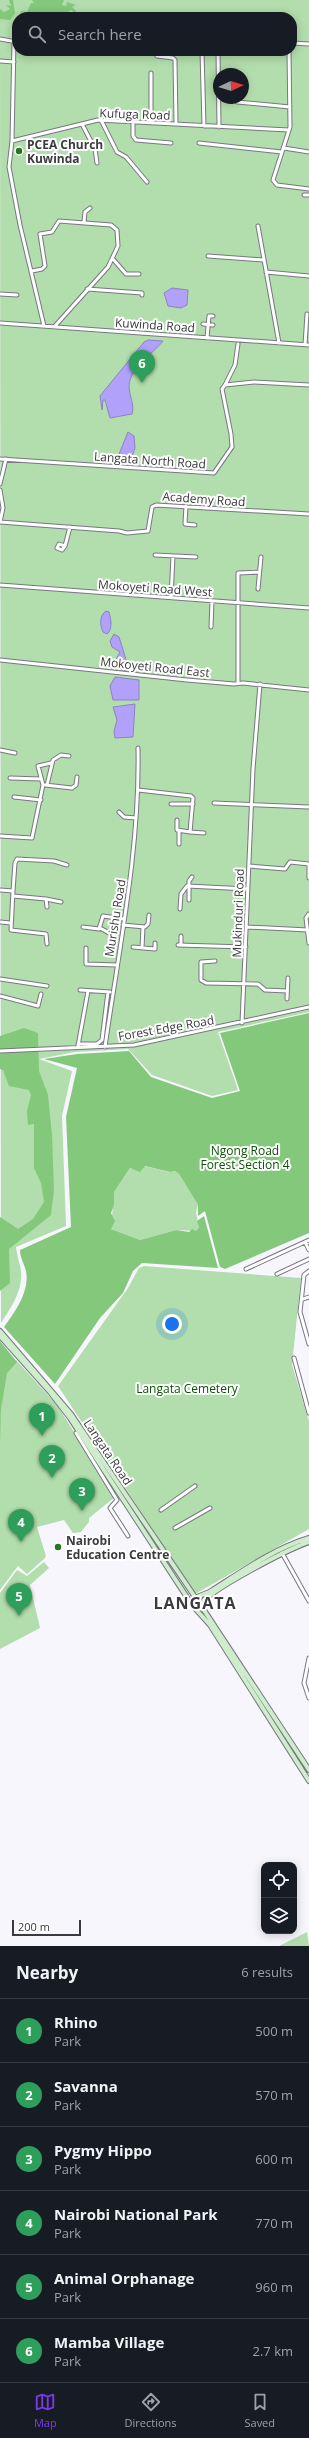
<!DOCTYPE html>
<style>
body{margin:0;font-family:"Open Sans",sans-serif;background:#20242c;color:#f1f3f6}
.controls{position:absolute;right:12px;bottom:12px;display:grid;overflow:hidden;border-radius:8px;box-shadow:0 2px 10px #0003}
.controls button{width:36px;height:36px;display:grid;place-items:center;padding:0;border:0;border-bottom:1px solid #363941;background:#171b24;color:#f1f3f6;font:20px sans-serif}
.compass{position:absolute;left:213px;top:68px;width:36px;height:36px;border-radius:50%;background:#171b24;box-shadow:0 2px 10px #0003;rotate:86deg}
.scale{position:absolute;left:12px;bottom:10px;width:69px;box-sizing:border-box;padding-left:4px;border:2px solid #3a3a3f;border-top:0;font-size:11px;line-height:14px;white-space:nowrap;color:#3a3a3f;-webkit-text-stroke:3px #fff;paint-order:stroke}
.you{position:absolute;left:172px;top:1324px;width:14px;height:14px;margin:-10px;border:3px solid #fff;border-radius:50%;background:#1a73e8;box-shadow:0 0 0 6px #1a73e833}
.badge{display:grid;place-items:center;width:26px;height:26px;border-radius:50%;background:#7c3aed;color:#fff;font-size:13px;font-weight:700}
.pin{position:absolute;translate:-50% -33px;filter:drop-shadow(0 1px 2px #0008)}
.pin::after{content:'';position:absolute;top:21px;width:14px;height:12px;background:inherit;clip-path:polygon(0 0,100% 0,50% 100%)}
.list{margin:0;padding:0;list-style:none}
h2{display:flex;justify-content:space-between;align-items:center;height:52px;margin:0;padding:0 16px;font-size:17px}
h2 small{font-size:13px;font-weight:400;color:#9ea1a6}
.list li{display:grid;grid-template-columns:26px 1fr auto;gap:12px;align-items:center;box-sizing:border-box;height:64px;padding:0 16px;border-top:1px solid #363941}
.list b{display:block;font-size:15px;white-space:nowrap}
.list p{margin:0;font-size:13px;white-space:nowrap;color:#9ea1a6}
.list em{font-size:13px;font-style:normal;color:#9ea1a6}
.icon{flex:none;width:22px;height:22px;fill:none;stroke:currentColor;stroke-width:2;stroke-linecap:round;stroke-linejoin:round}
.map{position:relative;flex:none;width:309px;height:1946px;overflow:hidden}
.search{position:absolute;background:#171b24;box-shadow:0 2px 10px #0003;left:12px;right:12px;top:12px;height:44px;display:flex;align-items:center;gap:10px;box-sizing:border-box;padding:0 14px;border-radius:16px;color:#9ea1a6;font-size:15px}
.sheet{height:436px;background:#171b24}
nav{display:flex;justify-content:space-around;align-items:center;box-sizing:border-box;height:56px;border-top:1px solid #363941;background:#171b24;font-size:11px;color:#9ea1a6}
nav a{display:grid;justify-items:center;gap:2px}
nav .on{color:#7c3aed}
.map>svg:first-child{display:block}
.green{fill:#b2ddac;fill-rule:evenodd}
.forest{fill:#84c87c}
.water{fill:#b2a1fa;stroke:#8e82c2}
.lines{fill:none;stroke-linecap:round;stroke-linejoin:round}
.street-casing{stroke:#787782;stroke-width:5}
.secondary-casing{stroke:#787782;stroke-width:6}
.street{stroke:#fff;stroke-width:3}
.secondary{stroke:#ceedcb;stroke-width:4}
.poi-dot{fill:#287821;stroke:#fff;stroke-width:1.5}
.labels{text-anchor:middle;dominant-baseline:central;stroke-width:4;stroke-linejoin:round;paint-order:stroke}
.street-label{font-size:12px;fill:#3a3a3f;stroke:#fff}
.poi-label{font-size:12px;font-weight:bold;fill:#3a3a3f;stroke:#fff;text-anchor:start}
.park-label{font-size:12px;fill:#095203;stroke:#fff}
.district-label{font-size:16px;font-weight:bold;letter-spacing:1px;fill:#3a3a3f;stroke:#fff}
</style>
<div class="map">
<svg width="309" height="1946" viewBox="0 0 309 1946">
<rect width="100%" height="100%" fill="#f7f6fd"/>
<path class="green" d="M0 0H309V1012L218 1032 238 1090 212 1096 152 1075 128 1049 75 1052 39 1059 72 1071 62 1116 66 1226 16 1247C17 1256 20 1263 21 1271 23 1291 11 1307 1 1323ZM17 17H292V51H17ZM219 74H243V98H219Z
M144 1166 169 1172 175 1171 179 1174 198 1205 196 1212 199 1227 196 1231 176 1230 140 1240 111 1229 114 1192 130 1168 140 1171Z
M144 1266 301 1278 292 1365 309 1421V1529L195 1594 58 1386 128 1288 139 1268Z
M16 1360 57 1405 115 1497 89 1518V1522L81 1532 73 1533 64 1520 37 1527 46 1556 44 1559 27 1574 18 1566 0 1590V1423L3 1374Z
M44 1562 49 1568 30 1585 40 1628 0 1649V1593L17 1570 27 1576Z
M307 1932 309 1946H279Z"/>
<path class="forest" d="M9 0H13L15 13 10 20 0 19V9L4 12 10 9 6 5 11 6Z
M32 0H64L62 5 66 6 67 2 76 5 72 7 76 11 75 13 71 10 64 14 66 16 71 14 72 17H44L42 12 38 13V17H32L30 12V17L20 15 21 11 27 12 31 3H34Z
M309 1013V1233L225 1269 220 1267 205 1211 198 1216V1205L179 1174 175 1171 170 1172 145 1166 140 1172 130 1168 114 1192V1205L111 1213 115 1221 111 1229 140 1240 176 1230 189 1232 192 1229 196 1231 199 1227 197 1221 204 1216 218 1268 142 1263 133 1271 123 1293 100 1318 55 1384 4 1327C15 1312 30 1291 26 1271 24 1263 20 1258 20 1250L71 1227 66 1117 77 1068 44 1059 77 1054 129 1051 151 1077 212 1098 240 1091 220 1033Z
M24 1028 38 1033 39 1071 48 1095 52 1135 54 1190 51 1215 9 1249 10 1283 0 1291V1217L18 1229 33 1219 44 1202 41 1183 34 1168V1124L28 1125 27 1111 31 1095 29 1090 9 1086 3 1070 0 1069V1036Z
M0 1341 17 1362 7 1373 1 1409 0 1444Z"/>
<path class="water" d="M172 288 188 290 187 305 181 308 168 306 164 293Z
M148 340 163 341C152 355 130 367 129 386 129 396 135 405 132 414L110 418 105 400H103L102 410 100 396 144 342Z
M128 432 134 436 135 448 129 465 122 466 117 459Z
M106 611 109 612C111 619 113 629 107 634L103 632C100 625 99 616 106 611Z
M114 634 119 637 129 669 124 671 119 668 115 661 120 652 112 647 110 641Z
M115 677 139 680V700H113L110 686Z
M135 704 133 737 115 738 114 731 117 720 113 707Z"/>
<g class="lines">
<defs>
<path id="street" d="M0 39 17 42
M14 41 12 141 9 167 20 225 44 326
M292 43 309 44
M153 51 157 56 173 58 175 60 176 124
M202 51 204 126
M218 51 219 127
M289 51 290 127 273 180 277 185 309 189
M0 61 14 62
M237 102 290 107
M101 120 117 152 126 157 147 182
M133 122V136L136 140 171 143
M151 122V73
M82 124 95 149 97 163
M12 141 98 120 289 130
M199 143 282 152
M284 148 309 152
M304 195H309
M84 222 85 212 90 208
M258 226 279 343
M208 256 263 260
M113 259 126 274H139
M32 271 42 269 45 266 40 234 52 232 59 221 111 225 117 230 118 246 108 267 55 326
M266 272 309 276
M87 289 142 293V295
M0 294 17 295
M0 323 309 345
M203 324 213 325
M207 338 209 316H213
M305 345 307 314
M225 385 235 365 238 344
M0 459 214 473 232 447 231 434 222 389 225 385 254 382 309 385
M0 484 6 459
M0 490 3 508 0 522 119 531 127 533 148 531 152 507 156 505 309 514
M186 506 185 524 195 525
M65 546 59 544 57 548 62 550 65 546 70 527
M155 555 196 557
M0 585 309 608
M258 589 261 557
M171 598 173 556
M211 627 212 601
M0 660 187 680 234 684 243 683 309 690
M238 683V573L259 572
M0 750 15 753
M10 778 41 779
M45 785 72 788 76 785 77 777
M47 785 53 760 61 755 69 756
M138 790 191 796 193 798 190 832 204 833
M14 797 41 800
M214 803 309 807
M171 804H193
M119 812 124 817 136 818
M177 820V830L190 832
M0 836 32 838 43 785 38 766 51 763
M179 844V831
M249 866 285 869 290 862 309 864V878
M0 890 13 891 15 863 17 859 54 861 67 865
M13 891 11 930 46 934 47 944
M13 896 46 899 47 907
M46 899 61 902
M189 900V881L192 877
M180 909 181 894 187 886 248 889
M0 922 11 923
M123 925 145 927 148 924 149 915
M83 927 99 929 103 916 124 919
M247 927 308 930
M100 928 111 934
M309 943 306 918 309 914
M178 945 246 947
M181 945V936
M133 947 155 949V943
M86 948V964L117 965
M142 948 143 927
M215 961 201 962V980L206 983 258 984 265 990 287 991
M0 979 47 986
M80 990 110 992
M0 996 38 1006 41 994
M287 999 288 978
M242 1023 253 769 260 684
M78 1044H97L102 1040 108 992
M78 1046 88 991
M105 1047C119 948 140 849 138 748
M0 1051 134 1045 309 1007
M305 1242 309 1250
M246 1269 309 1240
M309 1271 304 1275 300 1312 309 1344
M277 1274 309 1259
M303 1299 309 1297
M294 1358 309 1413
M76 1433 117 1500 110 1508 128 1536
M161 1510 195 1486
M175 1528 210 1508
M282 1553 309 1601
M309 1658 304 1683 309 1698"/>
<path id="secondary" d="M0 1331 71 1414 195 1597
M0 1336 50 1392 70 1418 192 1605 210 1625 309 1781
M191 1603C193 1596 205 1595 211 1591 241 1572 275 1548 309 1538
M200 1604 309 1770
M199 1606C208 1590 289 1549 309 1542"/>
</defs>
<use href="#street" class="street-casing"/>
<use href="#secondary" class="secondary-casing"/>
<use href="#street" class="street"/>
<use href="#secondary" class="secondary"/>
</g>
<g class="poi-dot">
<circle cx="19" cy="151" r="4"/>
<circle cx="58" cy="1547" r="4"/>
</g>
<g class="labels">
<g class="street-label">
<text transform="translate(135 114) rotate(2)">Kufuga Road</text>
<text transform="translate(155 325) rotate(4)">Kuwinda Road</text>
<text transform="translate(150 460) rotate(4)">Langata North Road</text>
<text transform="translate(204 499) rotate(4)">Academy Road</text>
<text transform="translate(155 588) rotate(4)">Mokoyeti Road West</text>
<text transform="translate(155 667) rotate(6)">Mokoyeti Road East</text>
<text transform="translate(238 913) rotate(-88)">Mukinduri Road</text>
<text transform="translate(115 918) rotate(-81)">Murishu Road</text>
<text transform="translate(166 1028) rotate(-10)">Forest Edge Road</text>
<text transform="translate(108 1452) rotate(56)">Langata Road</text>
</g>
<g class="poi-label">
<text x="27" y="144">PCEA Church<tspan x="27" dy="14">Kuwinda</tspan></text>
<text x="66" y="1540">Nairobi<tspan x="66" dy="14">Education Centre</tspan></text>
</g>
<g class="park-label">
<text x="245" y="1150">Ngong Road<tspan x="245" dy="14">Forest Section 4</tspan></text>
<text x="187" y="1388">Langata Cemetery</text>
</g>
<g class="district-label">
<text x="195" y="1603">LANGATA</text>
</g>
</g>
</svg>
<div class="controls">
<button><svg class="icon" aria-label="locate" viewBox="0 0 24 24"><circle cx="12" cy="12" r="6"/><path d="M12 2v4M12 18v4M2 12h4M18 12h4"/></svg></button>
<button><svg class="icon" aria-label="layers" viewBox="0 0 24 24"><path d="M12 4l9 5-9 5-9-5zM3 14l9 5 9-5"/></svg></button>
</div>
<svg class="compass" viewBox="-18 -18 36 36"><path d="M0-13l5 13h-10z" fill="#e53935"/><path d="M0 13l5-13h-10z" fill="#9ea1a6"/></svg>
<div class="scale">200 m</div>
<div class="you"></div>
<div class="pin badge" style="left:42px;top:1436px;background:#2e9e5b">1</div>
<div class="pin badge" style="left:52px;top:1478px;background:#2e9e5b">2</div>
<div class="pin badge" style="left:82px;top:1511px;background:#2e9e5b">3</div>
<div class="pin badge" style="left:21px;top:1542px;background:#2e9e5b">4</div>
<div class="pin badge" style="left:19px;top:1616px;background:#2e9e5b">5</div>
<div class="pin badge" style="left:142px;top:383px;background:#2e9e5b">6</div>
<div class="search"><svg class="icon" aria-label="search" viewBox="0 0 24 24"><circle cx="10" cy="10" r="6"/><path d="M15 15l6 6"/></svg>Search here</div>
</div>
<section class="sheet">
<h2>Nearby<small>6 results</small></h2>
<ul class="list">
<li><span class="badge" style="background:#2e9e5b">1</span><div><b>Rhino</b><p>Park</p></div><em>500 m</em></li>
<li><span class="badge" style="background:#2e9e5b">2</span><div><b>Savanna</b><p>Park</p></div><em>570 m</em></li>
<li><span class="badge" style="background:#2e9e5b">3</span><div><b>Pygmy Hippo</b><p>Park</p></div><em>600 m</em></li>
<li><span class="badge" style="background:#2e9e5b">4</span><div><b>Nairobi National Park</b><p>Park</p></div><em>770 m</em></li>
<li><span class="badge" style="background:#2e9e5b">5</span><div><b>Animal Orphanage</b><p>Park</p></div><em>960 m</em></li>
<li><span class="badge" style="background:#2e9e5b">6</span><div><b>Mamba Village</b><p>Park</p></div><em>2.7 km</em></li>
</ul>
</section>
<nav>
<a class="on"><svg class="icon" aria-label="map" viewBox="0 0 24 24"><path d="M3 6l6-2 6 2 6-2v14l-6 2-6-2-6 2zM9 4v14M15 6v14"/></svg>Map</a>
<a><svg class="icon" aria-label="directions" viewBox="0 0 24 24"><path d="M12 3l9 9-9 9-9-9zM9 14v-3h6M13 9l2 2-2 2"/></svg>Directions</a>
<a><svg class="icon" aria-label="saved" viewBox="0 0 24 24"><path d="M7 4h10v16l-5-4-5 4z"/></svg>Saved</a>
</nav>
